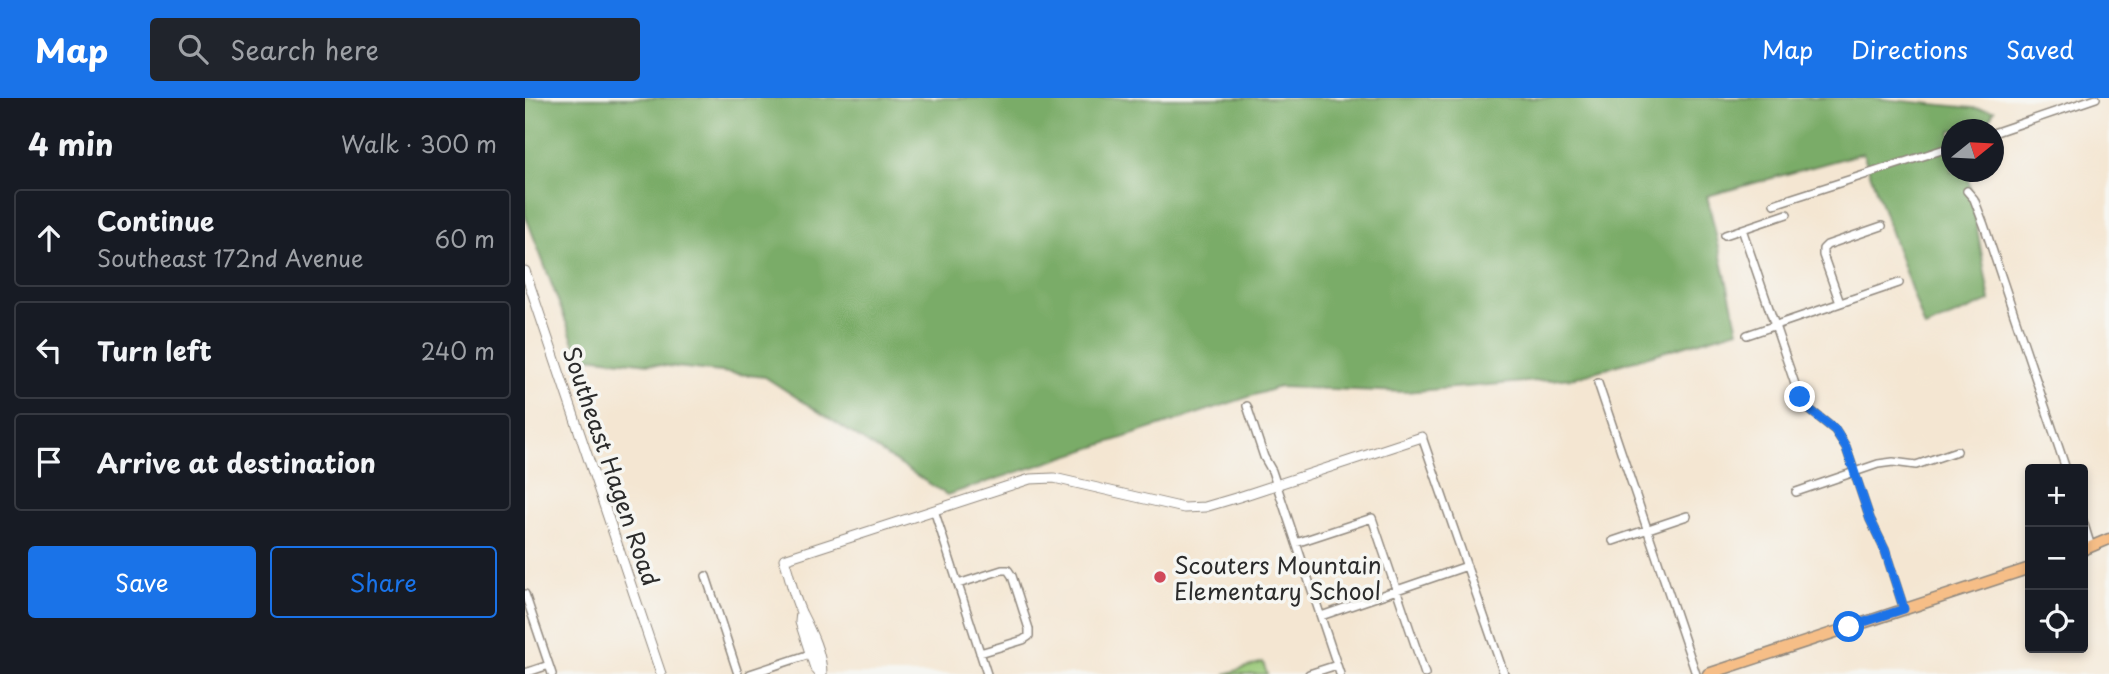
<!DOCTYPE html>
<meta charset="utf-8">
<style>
body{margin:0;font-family:"Playpen Sans",sans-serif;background:#20242c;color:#f1f3f6}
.controls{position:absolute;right:21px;bottom:21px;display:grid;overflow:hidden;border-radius:7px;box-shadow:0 4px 10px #0003}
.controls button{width:63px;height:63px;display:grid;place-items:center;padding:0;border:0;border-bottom:2px solid #363941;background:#171b24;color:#f1f3f6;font:35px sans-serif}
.compass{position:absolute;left:1416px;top:21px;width:63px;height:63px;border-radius:50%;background:#171b24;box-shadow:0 4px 10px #0003;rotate:72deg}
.stop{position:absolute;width:21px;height:21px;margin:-16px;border:5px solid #1a73e8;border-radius:50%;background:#fff}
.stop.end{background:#1a73e8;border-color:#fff;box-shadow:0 2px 7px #0008}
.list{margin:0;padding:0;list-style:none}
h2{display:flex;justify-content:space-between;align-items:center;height:91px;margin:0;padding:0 28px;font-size:30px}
h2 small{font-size:23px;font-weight:400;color:#9ea1a6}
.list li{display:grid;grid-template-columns:46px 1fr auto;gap:21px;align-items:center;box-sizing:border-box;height:98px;margin:0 14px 14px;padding:0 14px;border:2px solid #363941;border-radius:7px}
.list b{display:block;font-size:26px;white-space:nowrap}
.list p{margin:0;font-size:23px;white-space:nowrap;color:#9ea1a6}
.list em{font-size:23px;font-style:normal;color:#9ea1a6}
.actions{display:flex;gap:14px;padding:21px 28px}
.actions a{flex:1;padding:16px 0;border:2px solid #1a73e8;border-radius:7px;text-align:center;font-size:24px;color:#1a73e8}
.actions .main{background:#1a73e8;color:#fff}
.icon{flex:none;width:38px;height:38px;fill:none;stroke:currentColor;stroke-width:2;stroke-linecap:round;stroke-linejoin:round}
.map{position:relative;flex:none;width:1584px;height:576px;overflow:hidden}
header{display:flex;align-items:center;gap:42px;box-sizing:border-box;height:98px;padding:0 35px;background:#1a73e8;color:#fff}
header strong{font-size:33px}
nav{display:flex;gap:38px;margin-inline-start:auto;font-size:24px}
.search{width:490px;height:63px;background:#20242c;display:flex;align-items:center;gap:18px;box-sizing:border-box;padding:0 24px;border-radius:7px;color:#9ea1a6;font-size:26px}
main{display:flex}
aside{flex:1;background:#171b24}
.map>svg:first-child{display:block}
.green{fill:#98c876;stroke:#627a50;stroke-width:2}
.forest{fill:#7aac67;stroke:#526c49;stroke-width:2}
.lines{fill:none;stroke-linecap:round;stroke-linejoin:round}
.minor-casing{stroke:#90887e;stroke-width:10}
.tertiary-casing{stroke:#90887e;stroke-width:11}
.primary-casing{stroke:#90887e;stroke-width:13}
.minor{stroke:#fff;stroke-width:7}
.tertiary{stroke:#fff;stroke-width:9}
.primary{stroke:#f6be87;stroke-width:10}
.route{stroke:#1a73e8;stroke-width:9}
.poi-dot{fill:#d1495b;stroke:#f6f6f2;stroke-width:2.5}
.labels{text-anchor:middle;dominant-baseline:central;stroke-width:7;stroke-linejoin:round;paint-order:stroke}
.street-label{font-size:23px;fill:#2b2b2b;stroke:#f6f6f2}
.poi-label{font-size:23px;fill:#2b2b2b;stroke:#f6f6f2;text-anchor:start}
</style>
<header>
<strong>Map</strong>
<div class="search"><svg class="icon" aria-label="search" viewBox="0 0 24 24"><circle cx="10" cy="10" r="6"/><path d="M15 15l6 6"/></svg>Search here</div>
<nav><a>Map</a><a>Directions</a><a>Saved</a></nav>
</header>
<main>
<aside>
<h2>4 min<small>Walk · 300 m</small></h2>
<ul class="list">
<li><svg class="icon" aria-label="ahead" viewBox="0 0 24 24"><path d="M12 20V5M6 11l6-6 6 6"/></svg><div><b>Continue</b><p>Southeast 172nd Avenue</p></div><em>60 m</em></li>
<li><svg class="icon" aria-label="left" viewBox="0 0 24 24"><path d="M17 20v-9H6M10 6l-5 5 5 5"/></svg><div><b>Turn left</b></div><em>240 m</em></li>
<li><svg class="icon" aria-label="arrive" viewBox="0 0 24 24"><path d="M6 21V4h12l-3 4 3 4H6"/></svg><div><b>Arrive at destination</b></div></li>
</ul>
<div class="actions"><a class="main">Save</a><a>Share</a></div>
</aside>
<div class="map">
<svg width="1584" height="576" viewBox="0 0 1584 576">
<rect width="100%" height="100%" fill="#f6f6f2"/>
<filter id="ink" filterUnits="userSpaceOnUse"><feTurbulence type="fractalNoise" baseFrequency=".0143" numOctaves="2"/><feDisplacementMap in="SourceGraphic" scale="14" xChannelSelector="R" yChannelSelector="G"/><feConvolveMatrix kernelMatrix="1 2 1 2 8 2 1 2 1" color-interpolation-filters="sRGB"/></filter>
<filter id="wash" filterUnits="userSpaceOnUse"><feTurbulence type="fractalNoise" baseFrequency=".00686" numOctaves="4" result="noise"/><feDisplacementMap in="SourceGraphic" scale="28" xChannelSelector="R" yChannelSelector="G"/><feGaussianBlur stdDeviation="1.57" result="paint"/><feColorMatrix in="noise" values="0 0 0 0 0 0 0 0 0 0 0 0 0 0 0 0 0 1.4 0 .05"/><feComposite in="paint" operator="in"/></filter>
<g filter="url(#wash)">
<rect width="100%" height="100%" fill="#f4e6d2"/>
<path class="green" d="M738 564 742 576H700Z"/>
<path class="forest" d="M0 0H1347L1469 12 1459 31 1426 32V74H1442L1465 203 1400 230 1338 55 1182 98 1213 232 1048 280 880 294 754 289 422 397 240 279 54 258 0 116Z"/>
</g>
<g filter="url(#ink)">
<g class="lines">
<defs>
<path id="minor" d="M1468 35 1571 0
M1442 93 1449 101 1459 127 1541 371
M1249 106 1426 49
M1217 131 1273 295 1285 312 1310 332 1321 349 1345 421 1360 452 1379 511
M1200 137 1262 116
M1315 205 1298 157V151L1302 147 1357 128
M1222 237 1374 185
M1073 285 1171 576
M722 308 739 359 747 373 815 576
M897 339 979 576
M1271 394 1353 366 1368 364 1391 367 1432 353
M409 412 462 576
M1558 423 1566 449
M1088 443 1162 418
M771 445 847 420 900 576
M181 478 213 576
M433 486 477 472H483L487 478 504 531V538L498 542 455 555
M0 496 27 576
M796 518 942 468
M0 575 24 567
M225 576 285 556
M784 576 812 567"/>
<path id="tertiary" d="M0 173 136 576
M276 514 275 524 290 570 295 576
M297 576C297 555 285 532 276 514 268 497 265 478 259 461L505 381 529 380 659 410 680 409 714 399 897 339"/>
<path id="primary" d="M1558 452 1584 441
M1183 576 1505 470"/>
</defs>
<use href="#minor" class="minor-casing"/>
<use href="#tertiary" class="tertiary-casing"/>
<use href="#primary" class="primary-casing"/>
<use href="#minor" class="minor"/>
<use href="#tertiary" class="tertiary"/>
<use href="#primary" class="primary"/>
</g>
</g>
<g class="lines" filter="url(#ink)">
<path class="route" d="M1275 299 1285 312 1310 332 1321 349 1345 421 1360 452 1379 511 1324 529"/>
</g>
<circle class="poi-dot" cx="635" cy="479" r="7"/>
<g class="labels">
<g class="street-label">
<text transform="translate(87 368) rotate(71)">Southeast Hagen Road</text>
</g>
<g class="poi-label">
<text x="649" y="466">Scouters Mountain<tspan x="649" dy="26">Elementary School</tspan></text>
</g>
</g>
</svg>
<div class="controls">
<button>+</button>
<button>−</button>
<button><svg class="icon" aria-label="locate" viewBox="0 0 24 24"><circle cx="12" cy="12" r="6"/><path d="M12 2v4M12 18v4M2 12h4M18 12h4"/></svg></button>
</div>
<svg class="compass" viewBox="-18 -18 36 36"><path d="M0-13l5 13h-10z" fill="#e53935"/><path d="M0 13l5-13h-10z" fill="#9ea1a6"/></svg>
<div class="stop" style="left:1324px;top:529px"></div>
<div class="stop end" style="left:1275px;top:299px"></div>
</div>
</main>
